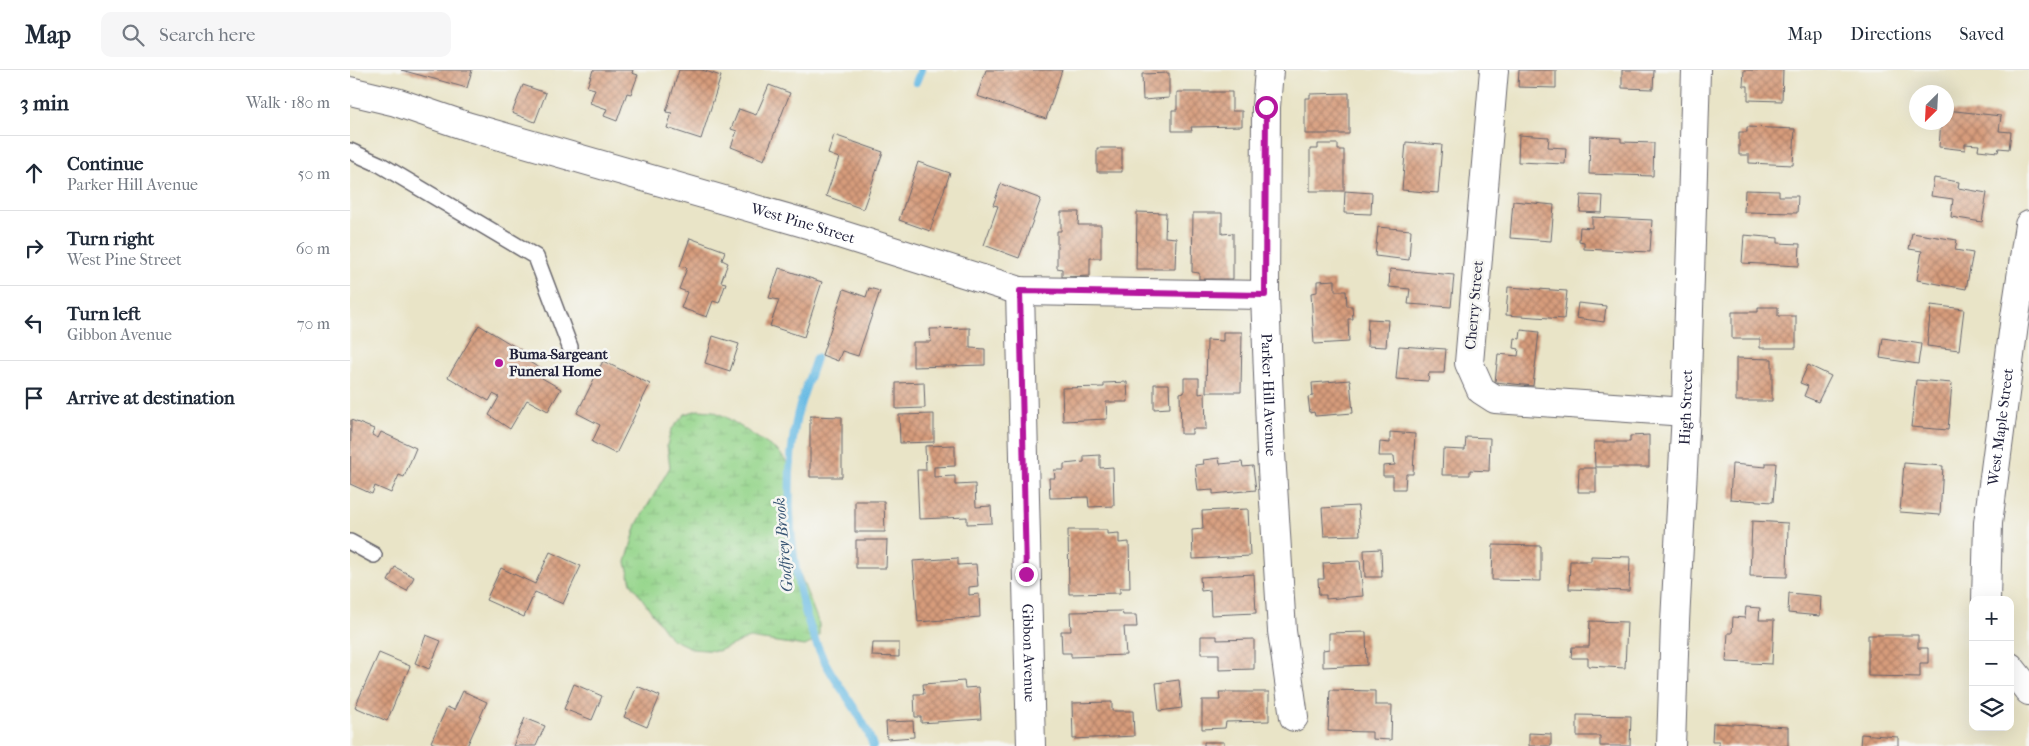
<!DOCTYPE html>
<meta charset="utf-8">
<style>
body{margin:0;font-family:"IM FELL French Canon",serif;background:#f6f6f7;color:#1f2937}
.controls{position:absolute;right:15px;bottom:15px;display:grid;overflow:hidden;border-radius:10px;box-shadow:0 5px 20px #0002}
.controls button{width:45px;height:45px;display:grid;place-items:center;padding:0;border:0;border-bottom:1px solid #e0e1e3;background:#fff;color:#1f2937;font:25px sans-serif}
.compass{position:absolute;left:1559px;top:15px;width:45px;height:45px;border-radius:50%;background:#fff;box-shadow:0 5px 20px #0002;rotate:204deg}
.stop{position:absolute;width:15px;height:15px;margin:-11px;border:4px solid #b5179e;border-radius:50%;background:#fff}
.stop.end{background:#b5179e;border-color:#fff;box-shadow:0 1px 5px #0008}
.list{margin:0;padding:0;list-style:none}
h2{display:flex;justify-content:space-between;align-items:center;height:65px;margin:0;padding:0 20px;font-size:21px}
h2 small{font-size:16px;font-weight:400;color:#747a83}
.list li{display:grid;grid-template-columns:32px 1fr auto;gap:15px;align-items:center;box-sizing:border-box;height:75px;padding:0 20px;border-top:1px solid #e0e1e3}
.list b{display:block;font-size:19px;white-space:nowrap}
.list p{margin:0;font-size:16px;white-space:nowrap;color:#747a83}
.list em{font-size:16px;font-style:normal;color:#747a83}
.icon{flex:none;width:28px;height:28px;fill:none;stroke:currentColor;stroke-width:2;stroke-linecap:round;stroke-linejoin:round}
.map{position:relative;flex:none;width:1679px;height:676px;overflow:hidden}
header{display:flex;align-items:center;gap:30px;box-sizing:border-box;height:70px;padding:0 25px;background:#fff;border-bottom:1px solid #e0e1e3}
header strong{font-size:24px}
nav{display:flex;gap:28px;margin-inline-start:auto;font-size:18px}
.search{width:350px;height:45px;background:#f6f6f7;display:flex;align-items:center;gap:12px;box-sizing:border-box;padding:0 18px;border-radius:10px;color:#747a83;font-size:19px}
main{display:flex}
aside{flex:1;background:#fff}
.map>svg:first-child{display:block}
.wetland{fill:url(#wetland-marsh);stroke:#5c7c63}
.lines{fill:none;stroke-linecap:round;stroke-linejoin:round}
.stream{stroke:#69bbe4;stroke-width:8}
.building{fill:url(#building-cross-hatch)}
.service-casing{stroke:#68666c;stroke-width:18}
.minor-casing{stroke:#68666c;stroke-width:30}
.service{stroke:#fff;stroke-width:15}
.minor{stroke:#fff;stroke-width:28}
.route{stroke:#b5179e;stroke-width:6}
.poi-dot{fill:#b5179e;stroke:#f6f6f2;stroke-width:2}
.labels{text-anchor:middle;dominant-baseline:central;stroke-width:5;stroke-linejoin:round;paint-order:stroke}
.street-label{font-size:15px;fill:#22223b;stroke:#f6f6f2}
.poi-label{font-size:15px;font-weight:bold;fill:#22223b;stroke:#f6f6f2;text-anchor:start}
.water-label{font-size:16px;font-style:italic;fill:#3b5876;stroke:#f6f6f2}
</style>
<header>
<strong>Map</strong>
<div class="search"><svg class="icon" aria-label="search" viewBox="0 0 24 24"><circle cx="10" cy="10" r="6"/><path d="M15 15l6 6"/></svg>Search here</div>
<nav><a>Map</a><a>Directions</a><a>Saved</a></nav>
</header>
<main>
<aside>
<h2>3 min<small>Walk · 180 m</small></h2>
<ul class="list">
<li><svg class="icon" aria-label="ahead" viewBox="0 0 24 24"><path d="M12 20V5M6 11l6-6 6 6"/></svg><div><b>Continue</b><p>Parker Hill Avenue</p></div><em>50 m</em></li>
<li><svg class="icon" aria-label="right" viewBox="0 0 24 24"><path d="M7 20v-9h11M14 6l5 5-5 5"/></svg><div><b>Turn right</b><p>West Pine Street</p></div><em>60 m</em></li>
<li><svg class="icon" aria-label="left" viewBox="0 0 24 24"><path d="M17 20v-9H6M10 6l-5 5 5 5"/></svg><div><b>Turn left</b><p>Gibbon Avenue</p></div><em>70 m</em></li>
<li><svg class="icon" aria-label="arrive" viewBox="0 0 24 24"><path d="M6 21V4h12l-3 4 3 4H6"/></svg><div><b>Arrive at destination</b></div></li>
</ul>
</aside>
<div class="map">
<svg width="1679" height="676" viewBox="0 0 1679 676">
<defs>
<pattern id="wetland-marsh" width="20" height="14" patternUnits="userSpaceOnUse" patternTransform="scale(1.25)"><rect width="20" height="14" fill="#95d58b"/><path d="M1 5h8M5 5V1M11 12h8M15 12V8" fill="none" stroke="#80b779"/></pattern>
<pattern id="building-cross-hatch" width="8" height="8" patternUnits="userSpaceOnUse" patternTransform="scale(1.25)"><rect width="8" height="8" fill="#d79c7b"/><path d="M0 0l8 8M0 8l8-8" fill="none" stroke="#ae7f66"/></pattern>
</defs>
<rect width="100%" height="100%" fill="#f6f6f2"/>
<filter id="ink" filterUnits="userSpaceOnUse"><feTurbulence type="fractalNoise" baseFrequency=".02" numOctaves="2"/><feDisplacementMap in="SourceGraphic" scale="10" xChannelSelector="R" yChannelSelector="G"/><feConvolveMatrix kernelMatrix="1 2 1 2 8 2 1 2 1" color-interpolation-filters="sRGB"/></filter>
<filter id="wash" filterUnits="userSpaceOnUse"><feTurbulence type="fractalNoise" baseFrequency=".0096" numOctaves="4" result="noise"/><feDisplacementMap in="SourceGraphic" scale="20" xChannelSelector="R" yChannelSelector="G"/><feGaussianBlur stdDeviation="1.12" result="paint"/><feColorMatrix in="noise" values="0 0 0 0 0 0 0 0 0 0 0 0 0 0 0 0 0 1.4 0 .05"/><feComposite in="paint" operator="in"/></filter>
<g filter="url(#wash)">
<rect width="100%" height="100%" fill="#e9e4c7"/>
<path class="wetland" d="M348 340 363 341 376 347 429 382 438 394 441 409V450L445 491 469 554V565L465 571 455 576 399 568 368 581 343 579 320 568 281 513 276 492 287 454 320 397 317 375 321 360 335 344Z"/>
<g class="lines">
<path class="stream" d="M566 12 571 0
M466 288C460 307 452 326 447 346 432 418 440 518 471 584 486 617 512 641 523 676"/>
</g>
<g id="blocks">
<path class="building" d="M51 0H122L117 18Z
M243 0H283L282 3 288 5 281 24 277 23 267 51 254 46 257 39 240 33 245 19 237 17Z
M329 0H352L371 6 351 69 317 58 322 43 316 42Z
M636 0H712L696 49 627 26Z
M1169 0H1206V18L1168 17Z
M1272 0H1304L1303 19 1272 18Z
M1394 0H1433L1432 31 1398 30V16H1393Z
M819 3V28L793 30 792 4Z
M173 15 196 23 185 52 162 43Z
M419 15 440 23 414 90 381 77 387 61 381 59 389 39 406 45Z
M827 22H882V41H892V56L841 57 842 61H822V40H827Z
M999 23V64H955V28H960V24Z
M1596 40 1651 46 1649 61 1661 62 1659 79 1649 78 1648 82 1628 80 1629 75 1615 74V80L1589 77 1591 52H1596Z
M1397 57 1445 59 1443 95 1399 93V85H1389V62H1397Z
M484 65 533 82 513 139 476 126 489 88 478 84Z
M1169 65 1199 67 1198 77 1216 78 1215 94 1168 92Z
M1240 66 1271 68V72L1304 73 1303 106 1239 104Z
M1056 72 1092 75 1088 123 1052 120Z
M968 74H988V80H994V121H960V79H968Z
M747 78H772V102H747Z
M568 92 600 103 580 161 549 150Z
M1584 108 1609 112 1608 118 1637 123 1632 152 1601 147 1603 129 1581 126Z
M651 114 691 129 669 188 634 175 648 136 643 135Z
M1395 120 1429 121V126H1448L1447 143 1394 142Z
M995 121 1022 123 1021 144 994 143Z
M1231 125 1253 126 1252 143 1230 142Z
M1163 131 1204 135 1201 171 1160 168Z
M711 142H729L728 155H751V188H740V206L712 207V199L707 198V161H711Z
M787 142 816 143 815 167 826 168 825 199H786Z
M843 143H872V164L883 163V209H849V203L842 202Z
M1242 147 1302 150 1300 182 1234 179V172L1229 171 1230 157 1242 158Z
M1028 157 1061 160 1059 190 1025 186Z
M1562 163 1607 170 1605 180 1623 183 1616 219 1567 210 1572 181 1559 179Z
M1394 165 1428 168V173L1450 174 1449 196 1392 193Z
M340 168 375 181 372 190 378 193 371 212 376 213 369 233 363 231 357 247 331 238 337 222 329 219 337 198 330 196Z
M429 198 472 212 454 267 420 256 429 230 419 228Z
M1040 199 1104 205 1101 237 1058 234 1060 219 1039 217Z
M985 210V221H996L997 236H1002L1003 249H998L999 272 964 274 961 223 967 222V211Z
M1158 217 1217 221 1214 249 1156 245Z
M519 218 530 221 508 286 492 281 488 291 472 285 494 219 516 227Z
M1228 233 1256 236 1254 252 1226 248Z
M1581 235 1614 239 1609 280 1577 276Z
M1408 237H1428V246H1446V278H1410V269H1382V242H1408Z
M1018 249 1038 250 1036 277 1017 276Z
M129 255 179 285 176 290 196 302 192 308 211 319 198 341 177 330 160 359 139 345 149 327 143 324 139 331 98 307Z
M620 258V278L635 279V295L563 297V272H581L580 259Z
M1171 260 1189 262 1183 316 1145 312 1148 284 1168 286 1169 279 1164 278 1165 268 1170 269Z
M873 262H892L891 322H856L857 270 873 271Z
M363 266 389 274 380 301 355 293Z
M1533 268 1571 274 1568 294 1530 288Z
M1049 276 1096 279 1094 303H1079L1078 311 1046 309Z
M1386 288 1422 289V331H1386Z
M253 291 300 314 266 384 242 372 250 355 227 343Z
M1458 295 1481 306 1468 332 1454 326 1458 316 1450 313Z
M834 308H849V324L855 323 856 359H842V364H831L830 323 834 322Z
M1000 310 1003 343 965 346 964 342 960 343 958 327 963 326 962 313Z
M1566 310 1602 313 1598 360 1561 357Z
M574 312 575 338 546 339V313Z
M777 312 778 332H756L757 349 713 351 712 318 754 317V313Z
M804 314H819L820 338 804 339Z
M584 344V372L550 373 549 345Z
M460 346 492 347V407H460Z
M1 350 24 359 22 365 28 368 31 362 66 378 54 407 49 405 41 423 25 416 22 424 0 414Z
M1040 362 1065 364 1063 404H1056L1055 419H1043V406H1033V396L1045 395 1044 386H1029L1030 372 1040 373Z
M1299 365V397H1245L1244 372H1280V366Z
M1116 367 1140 368 1139 401 1120 400V405H1092L1093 379 1115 380Z
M605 375V396L584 397V407L605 406V415L625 414 626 437 641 436 642 453 617 454V447L569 449 567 400H576L575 376Z
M750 385V398L763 397 764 436 739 437 738 427 700 428 699 408H705L704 400H714V394L734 392V386Z
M869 388 870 394 892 392 893 397 903 396 906 420 863 424V420L848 421 845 395 854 394 853 390Z
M1416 393H1426L1423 432 1380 429 1382 394 1416 397Z
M1554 393 1593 396 1590 445 1550 442Z
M1229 398H1246V422H1228Z
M505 431H534L535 462H505Z
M1008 436 1010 465 974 466 972 438Z
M898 439 900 486 843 489 842 460 853 459 852 441Z
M1402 451 1438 453 1437 507 1400 506Z
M718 460H757V464L769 463V473L779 472 780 518H770V523L719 524Z
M506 470H537L536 498H506Z
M1143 475 1191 476V511L1142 510Z
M1031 479 1032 507H1015L1014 480Z
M200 482 231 496 213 534 185 522 174 547 136 530 151 498 185 514Z
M1241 486 1280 487 1279 521 1219 519 1220 491H1241Z
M608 488V495L626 494 628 516 619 517V525L629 524 630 547 568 552 563 491Z
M1010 491 1013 526 976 529V525H969L968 509H974L973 493Z
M45 497 64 507 57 521 38 511Z
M904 504 906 543 861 545 860 520 851 521 850 507Z
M1439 523 1471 526 1470 546 1438 543Z
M1396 537 1410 538 1409 550H1424L1422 594 1376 592 1378 563H1382L1383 547 1395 548Z
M772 541 773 545H786L787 557H774L776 585 721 587V583H712L711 561H721L720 542Z
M1240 551 1277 552 1275 598 1238 596V588H1221L1222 577H1239Z
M1016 562 1017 595 973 597V580L979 579V563Z
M76 565 91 571 79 599 65 593Z
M1518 565H1568V578H1578V593H1570V607L1518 606Z
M851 566H867V570L904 569V599L869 600V584H851Z
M523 573H549V587L522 586Z
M29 583 60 596 37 651 5 637Z
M829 610 832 638 809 641 806 613Z
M614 611 615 618 629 617 631 649 571 653V647H565L564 624H574L573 614Z
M224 614 252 626 242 650 214 639Z
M287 616 310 626 297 657 274 647Z
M980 620 1025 621V635H1042L1041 670 1022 669V662L978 661Z
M113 621 137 632 117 676H89L81 672 97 637 104 640Z
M869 622H919V651L876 652 875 658 852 659V630H870Z
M762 632V641H783L784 666 723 669 722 633Z
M1227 645 1281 646 1280 676H1250V666H1227Z
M175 648 195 656 186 676H163Z
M563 651 564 667 537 669 536 652Z
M1363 653 1438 657V676H1369V671H1362Z
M1179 663 1201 664V676H1179Z
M1511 664 1548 667V676H1510Z
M854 672H874V676H854Z"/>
</g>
</g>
<g filter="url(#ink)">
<use href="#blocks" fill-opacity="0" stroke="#68666c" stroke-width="1"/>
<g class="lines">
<defs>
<path id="service" d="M0 81 31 95 186 187 220 277
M0 472 24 485"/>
<g id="minor">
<path id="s1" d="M919 0 916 37 915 225 921 383 932 561 944 647"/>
<path d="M1144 0 1119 293 1131 320 1145 329 1336 342"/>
<path id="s2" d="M0 21 46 32 116 56 461 155 670 221 915 225"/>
<path id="s3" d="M670 221 681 676"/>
<path id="s4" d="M1636 530 1638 453 1665 247 1679 155"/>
<path d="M1660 597 1679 621"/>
<path id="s5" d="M1321 676 1325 552 1336 342 1346 0"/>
</g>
</defs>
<use href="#service" class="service-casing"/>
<use href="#minor" class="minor-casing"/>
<use href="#service" class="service"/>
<use href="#minor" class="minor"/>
</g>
</g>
<g class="lines" filter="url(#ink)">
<path class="route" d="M676 504 670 221 915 225 916 37"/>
</g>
<circle class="poi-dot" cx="149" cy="293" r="5"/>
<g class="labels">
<g class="street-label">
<text stroke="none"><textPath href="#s2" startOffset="472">West Pine Street</textPath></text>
<text transform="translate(1124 235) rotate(-85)">Cherry Street</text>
<text stroke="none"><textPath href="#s1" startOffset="325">Parker Hill Avenue</textPath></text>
<text stroke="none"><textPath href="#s5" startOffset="339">High Street</textPath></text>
<text stroke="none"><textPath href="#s4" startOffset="174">West Maple Street</textPath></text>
<text stroke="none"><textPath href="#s3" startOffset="362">Gibbon Avenue</textPath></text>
</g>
<g class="poi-label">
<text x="159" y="284">Buma-Sargeant<tspan x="159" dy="17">Funeral Home</tspan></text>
</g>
<g class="water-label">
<text transform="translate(433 475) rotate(-95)">Godfrey Brook</text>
</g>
</g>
</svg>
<div class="controls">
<button>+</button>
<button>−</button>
<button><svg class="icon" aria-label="layers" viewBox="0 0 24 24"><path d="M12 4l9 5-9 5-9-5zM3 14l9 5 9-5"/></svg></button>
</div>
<svg class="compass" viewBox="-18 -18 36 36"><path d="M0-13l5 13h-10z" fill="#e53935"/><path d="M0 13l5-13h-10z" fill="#747a83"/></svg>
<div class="stop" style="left:916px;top:37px"></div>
<div class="stop end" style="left:676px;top:504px"></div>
</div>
</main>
